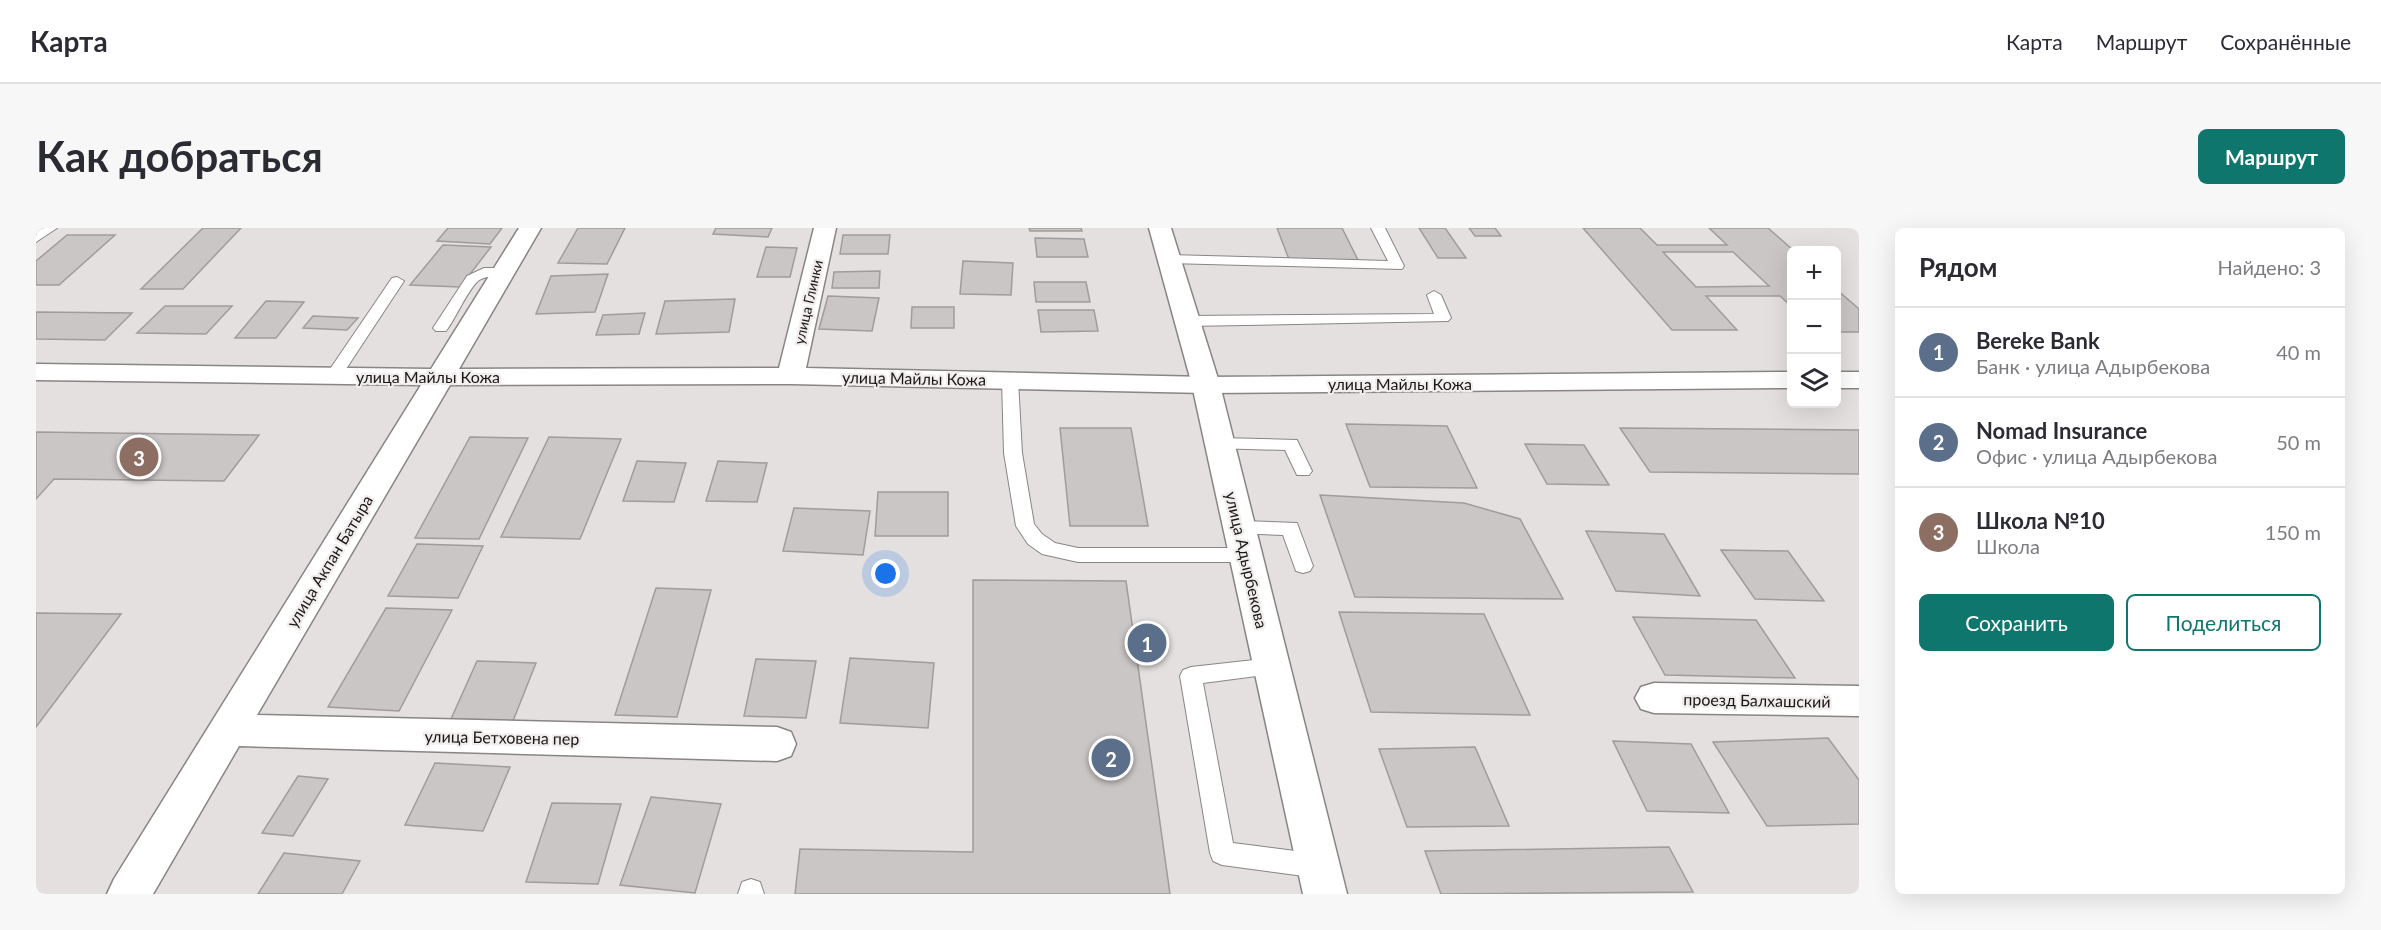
<!DOCTYPE html>
<html lang="ru">
<meta charset="utf-8">
<style>
body{margin:0;font-family:Lato,sans-serif;background:#f7f7f7;color:#2b2b33}
.controls{position:absolute;right:18px;top:18px;display:grid;overflow:hidden;border-radius:9px;box-shadow:0 6px 24px #0002}
.controls button{width:54px;height:54px;display:grid;place-items:center;padding:0;border:0;border-bottom:2px solid #e1e1e2;background:#fff;color:#2b2b33;font:30px sans-serif}
.you{position:absolute;left:850px;top:346px;width:21px;height:21px;margin:-15px;border:4px solid #fff;border-radius:50%;background:#1a73e8;box-shadow:0 0 0 9px #1a73e833}
.badge{display:grid;place-items:center;width:39px;height:39px;border-radius:50%;background:#0f766e;color:#fff;font-size:20px;font-weight:700}
.pin{position:absolute;translate:-50% -50%;border:3px solid #fff;box-shadow:0 2px 6px #0006}
.list{margin:0;padding:0;list-style:none}
h2{display:flex;justify-content:space-between;align-items:center;height:78px;margin:0;padding:0 24px;font-size:26px}
h2 small{font-size:20px;font-weight:400;color:#7c7c81}
.list li{display:grid;grid-template-columns:39px 1fr auto;gap:18px;align-items:center;box-sizing:border-box;height:90px;padding:0 24px;border-top:2px solid #e1e1e2}
.list b{display:block;font-size:22px;white-space:nowrap}
.list p{margin:0;font-size:20px;white-space:nowrap;color:#7c7c81}
.list em{font-size:20px;font-style:normal;color:#7c7c81}
.actions{display:flex;gap:12px;padding:18px 24px}
.actions a{flex:1;padding:14px 0;border:2px solid #0f766e;border-radius:9px;text-align:center;font-size:21px;color:#0f766e}
.actions .main{background:#0f766e;color:#fff}
.icon{flex:none;width:33px;height:33px;fill:none;stroke:currentColor;stroke-width:2;stroke-linecap:round;stroke-linejoin:round}
.map{position:relative;flex:none;width:1823px;height:666px;overflow:hidden;border-radius:9px}
header{display:flex;align-items:center;gap:36px;box-sizing:border-box;height:84px;padding:0 30px;background:#fff;border-bottom:2px solid #e1e1e2}
header strong{font-size:28px}
nav{display:flex;gap:33px;margin-inline-start:auto;font-size:21px}
.intro{display:flex;align-items:center;justify-content:space-between;box-sizing:border-box;height:144px;padding:0 36px}
h1{margin:0;font-size:42px}
.button{padding:15px 27px;border-radius:9px;background:#0f766e;color:#fff;font-size:21px;font-weight:700}
main{display:flex;gap:36px;padding:0 36px}
aside{flex:1;background:#fff;border-radius:9px;box-shadow:0 6px 24px #0002}
.map>svg:first-child{display:block}
.building{fill:#cac6c5;stroke:#a09c9b;stroke-width:1.5;fill-rule:evenodd}
.lines{fill:none;stroke-linecap:round;stroke-linejoin:round}
.lane-casing{stroke:#888584;stroke-width:2}
.street-casing{stroke:#888584;stroke-width:3}
.secondary-casing{stroke:#888584;stroke-width:3}
.lane{fill:#fff;fill-rule:evenodd}
.street{fill:#fff;fill-rule:evenodd}
.secondary{fill:#fff;fill-rule:evenodd}
.labels{text-anchor:middle;dominant-baseline:central;stroke-width:4.5;stroke-linejoin:round;paint-order:stroke}
.far-street-label{font-size:14px;fill:#191817;stroke:#f1edec}
.street-label{font-size:16px;fill:#191817;stroke:#f1edec}
</style>
<header>
<strong>Карта</strong>
<nav><a>Карта</a><a>Маршрут</a><a>Сохранённые</a></nav>
</header>
<div class="intro"><h1>Как добраться</h1><a class="button">Маршрут</a></div>
<main>
<div class="map">
<svg width="1823" height="666" viewBox="0 0 1823 666">
<rect width="100%" height="100%" fill="#e4e0df"/>
<path class="building" d="M167 0H205L147 61H105Z
M412 0H466L454 16 401 13Z
M542 0H589L571 36 522 35Z
M680 0H736L732 9 677 6Z
M993 0H1045L1046 3H994Z
M1241 0H1306L1323 34H1254Z
M1383 0H1409L1430 30H1402Z
M1433 0H1459L1465 8H1439Z
M1547 0H1604L1621 17H1691L1673 0H1732L1757 22 1756 79 1744 68H1670L1701 102H1636ZM1627 24H1697L1733 58 1660 59Z
M31 7H79L23 57H0V33Z
M807 7H854L852 26H804Z
M999 10 1048 11 1052 29H1001Z
M407 17 455 19 424 59 374 57Z
M730 19 761 20 754 49H721Z
M927 33 977 35 975 67 924 66Z
M844 43 843 60H796L798 44Z
M572 46 559 84 500 86 515 48Z
M998 54H1050L1054 74H1000Z
M1800 61 1823 81V104H1800Z
M792 68 843 70 836 103 783 101Z
M699 71 693 104 620 106 629 73Z
M230 73 268 74 240 110H199Z
M129 78H196L170 106 101 105Z
M876 79H918V100H875Z
M1002 82H1058L1062 103 1005 104Z
M0 84 96 85 69 112 0 111Z
M609 85 603 106 560 107 567 87Z
M277 88 322 90 311 102 267 100Z
M1310 196 1411 198 1441 260 1334 259Z
M1024 200H1095L1112 298H1034Z
M1584 200 1823 202V246L1614 244Z
M0 204 223 207 188 253 18 251 0 271Z
M434 209 492 210 443 311 379 310Z
M513 209 585 211 544 311 465 309Z
M1489 216 1548 217 1573 257 1511 256Z
M601 233 650 235 638 274 587 273Z
M682 233 731 235 721 274 670 273Z
M842 264H912V308H839Z
M1284 267 1428 275 1484 291 1527 371 1319 369Z
M758 280 834 283 827 327 747 323Z
M1550 303 1628 306 1664 368 1580 363Z
M381 316 447 318 422 370 352 368Z
M1685 322 1752 323 1788 373 1719 371Z
M937 352 1090 353 1134 666H759L764 621 937 624Z
M620 360 675 362 641 489 579 487Z
M350 380 416 382 363 483 292 479Z
M1303 384 1448 386 1494 487 1335 484Z
M0 385 85 386 0 499Z
M1597 389 1720 392 1759 450 1629 447Z
M814 430 898 435 892 500 804 495Z
M720 431 780 433 770 490 708 488Z
M441 433 500 435 477 493 415 491Z
M1792 510 1823 552V596L1731 598 1677 514Z
M1577 513 1655 516 1693 585 1611 583Z
M1439 519 1473 598 1371 599 1343 521Z
M399 535 474 539 447 603 369 597Z
M262 548 292 551 257 608 226 605Z
M615 569 685 576 659 665 584 657Z
M516 575 585 576 562 656 490 654Z
M1633 619 1657 664 1405 666 1389 623Z
M248 625 324 633 306 666H222Z"/>
<g class="lines">
<defs>
<path id="lane" d="M5 0H21L0 14V4Z
M1335 0H1349L1368 38 1366 41 1133 35 1126 31 1133 27 1352 33Z
M448 40H467L474 44C466 52 452 45 442 53 431 63 420 90 410 103H400L397 100 431 48Z
M361 49 368 53 306 147 304 150H292L290 147 356 50Z
M1398 63 1405 67 1415 90 1412 93 1152 98 1144 93 1152 88 1398 86 1391 67Z
M974 147 982 152 986 225 998 296 1006 306 1019 315 1042 320H1210L1217 322 1220 327 1217 332 1210 334H1042L1006 326 992 316 980 298 968 225 966 152Z
M1184 210 1261 212 1276 243 1273 247H1261L1249 222 1178 220 1175 216 1178 212Z
M1204 293 1261 295 1277 338 1274 343 1267 345 1260 343 1247 307 1197 305 1195 300 1197 295Z
M1236 430 1244 433 1247 439 1244 445 1167 455 1197 615 1283 626 1292 630 1296 638 1292 646 1283 650 1186 637 1177 633 1174 625 1144 448 1147 442 1155 439Z
M715 651 724 654 728 666H702L706 654Z"/>
<path id="street" d="M483 0H505L423 141 743 140 778 0H800L770 140 1170 149 1756 144V160L1170 165 755 156 414 157 221 487 741 499 755 504 760 516 755 528 741 533 203 518 117 666H71L78 651 385 157 0 152V136L395 141Z
M1800 144H1823V160H1800Z
M1618 455 1823 458V488L1618 485 1605 481 1599 470 1605 459Z"/>
<path id="secondary" d="M1113 0H1135L1184 157 1311 666H1267L1156 157Z"/>
</defs>
<use href="#lane" class="lane-casing"/>
<use href="#street" class="street-casing"/>
<use href="#secondary" class="secondary-casing"/>
<use href="#lane" class="lane"/>
<use href="#street" class="street"/>
<use href="#secondary" class="secondary"/>
</g>
<g class="labels">
<g class="far-street-label">
<text transform="translate(772 74) rotate(-77)">улица Глинки</text>
</g>
<g class="street-label">
<text x="392" y="148">улица Майлы Кожа</text>
<text transform="translate(878 150) rotate(1)">улица Майлы Кожа</text>
<text x="1364" y="155">улица Майлы Кожа</text>
<text transform="translate(1211 332) rotate(77)">улица Адырбекова</text>
<text transform="translate(293 333) rotate(-59)">улица Акпан Батыра</text>
<text transform="translate(1721 472) rotate(1)">проезд Балхашский</text>
<text transform="translate(466 509) rotate(1)">улица Бетховена пер</text>
</g>
</g>
</svg>
<div class="controls">
<button>+</button>
<button>−</button>
<button><svg class="icon" aria-label="layers" viewBox="0 0 24 24"><path d="M12 4l9 5-9 5-9-5zM3 14l9 5 9-5"/></svg></button>
</div>
<div class="you"></div>
<div class="pin badge" style="left:1111px;top:415px;background:#5c6f8a">1</div>
<div class="pin badge" style="left:1075px;top:530px;background:#5c6f8a">2</div>
<div class="pin badge" style="left:103px;top:229px;background:#8d6e63">3</div>
</div>
<aside>
<h2>Рядом<small>Найдено: 3</small></h2>
<ul class="list">
<li><span class="badge" style="background:#5c6f8a">1</span><div><b>Bereke Bank</b><p>Банк · улица Адырбекова</p></div><em>40 m</em></li>
<li><span class="badge" style="background:#5c6f8a">2</span><div><b>Nomad Insurance</b><p>Офис · улица Адырбекова</p></div><em>50 m</em></li>
<li><span class="badge" style="background:#8d6e63">3</span><div><b>Школа №10</b><p>Школа</p></div><em>150 m</em></li>
</ul>
<div class="actions"><a class="main">Сохранить</a><a>Поделиться</a></div>
</aside>
</main>
